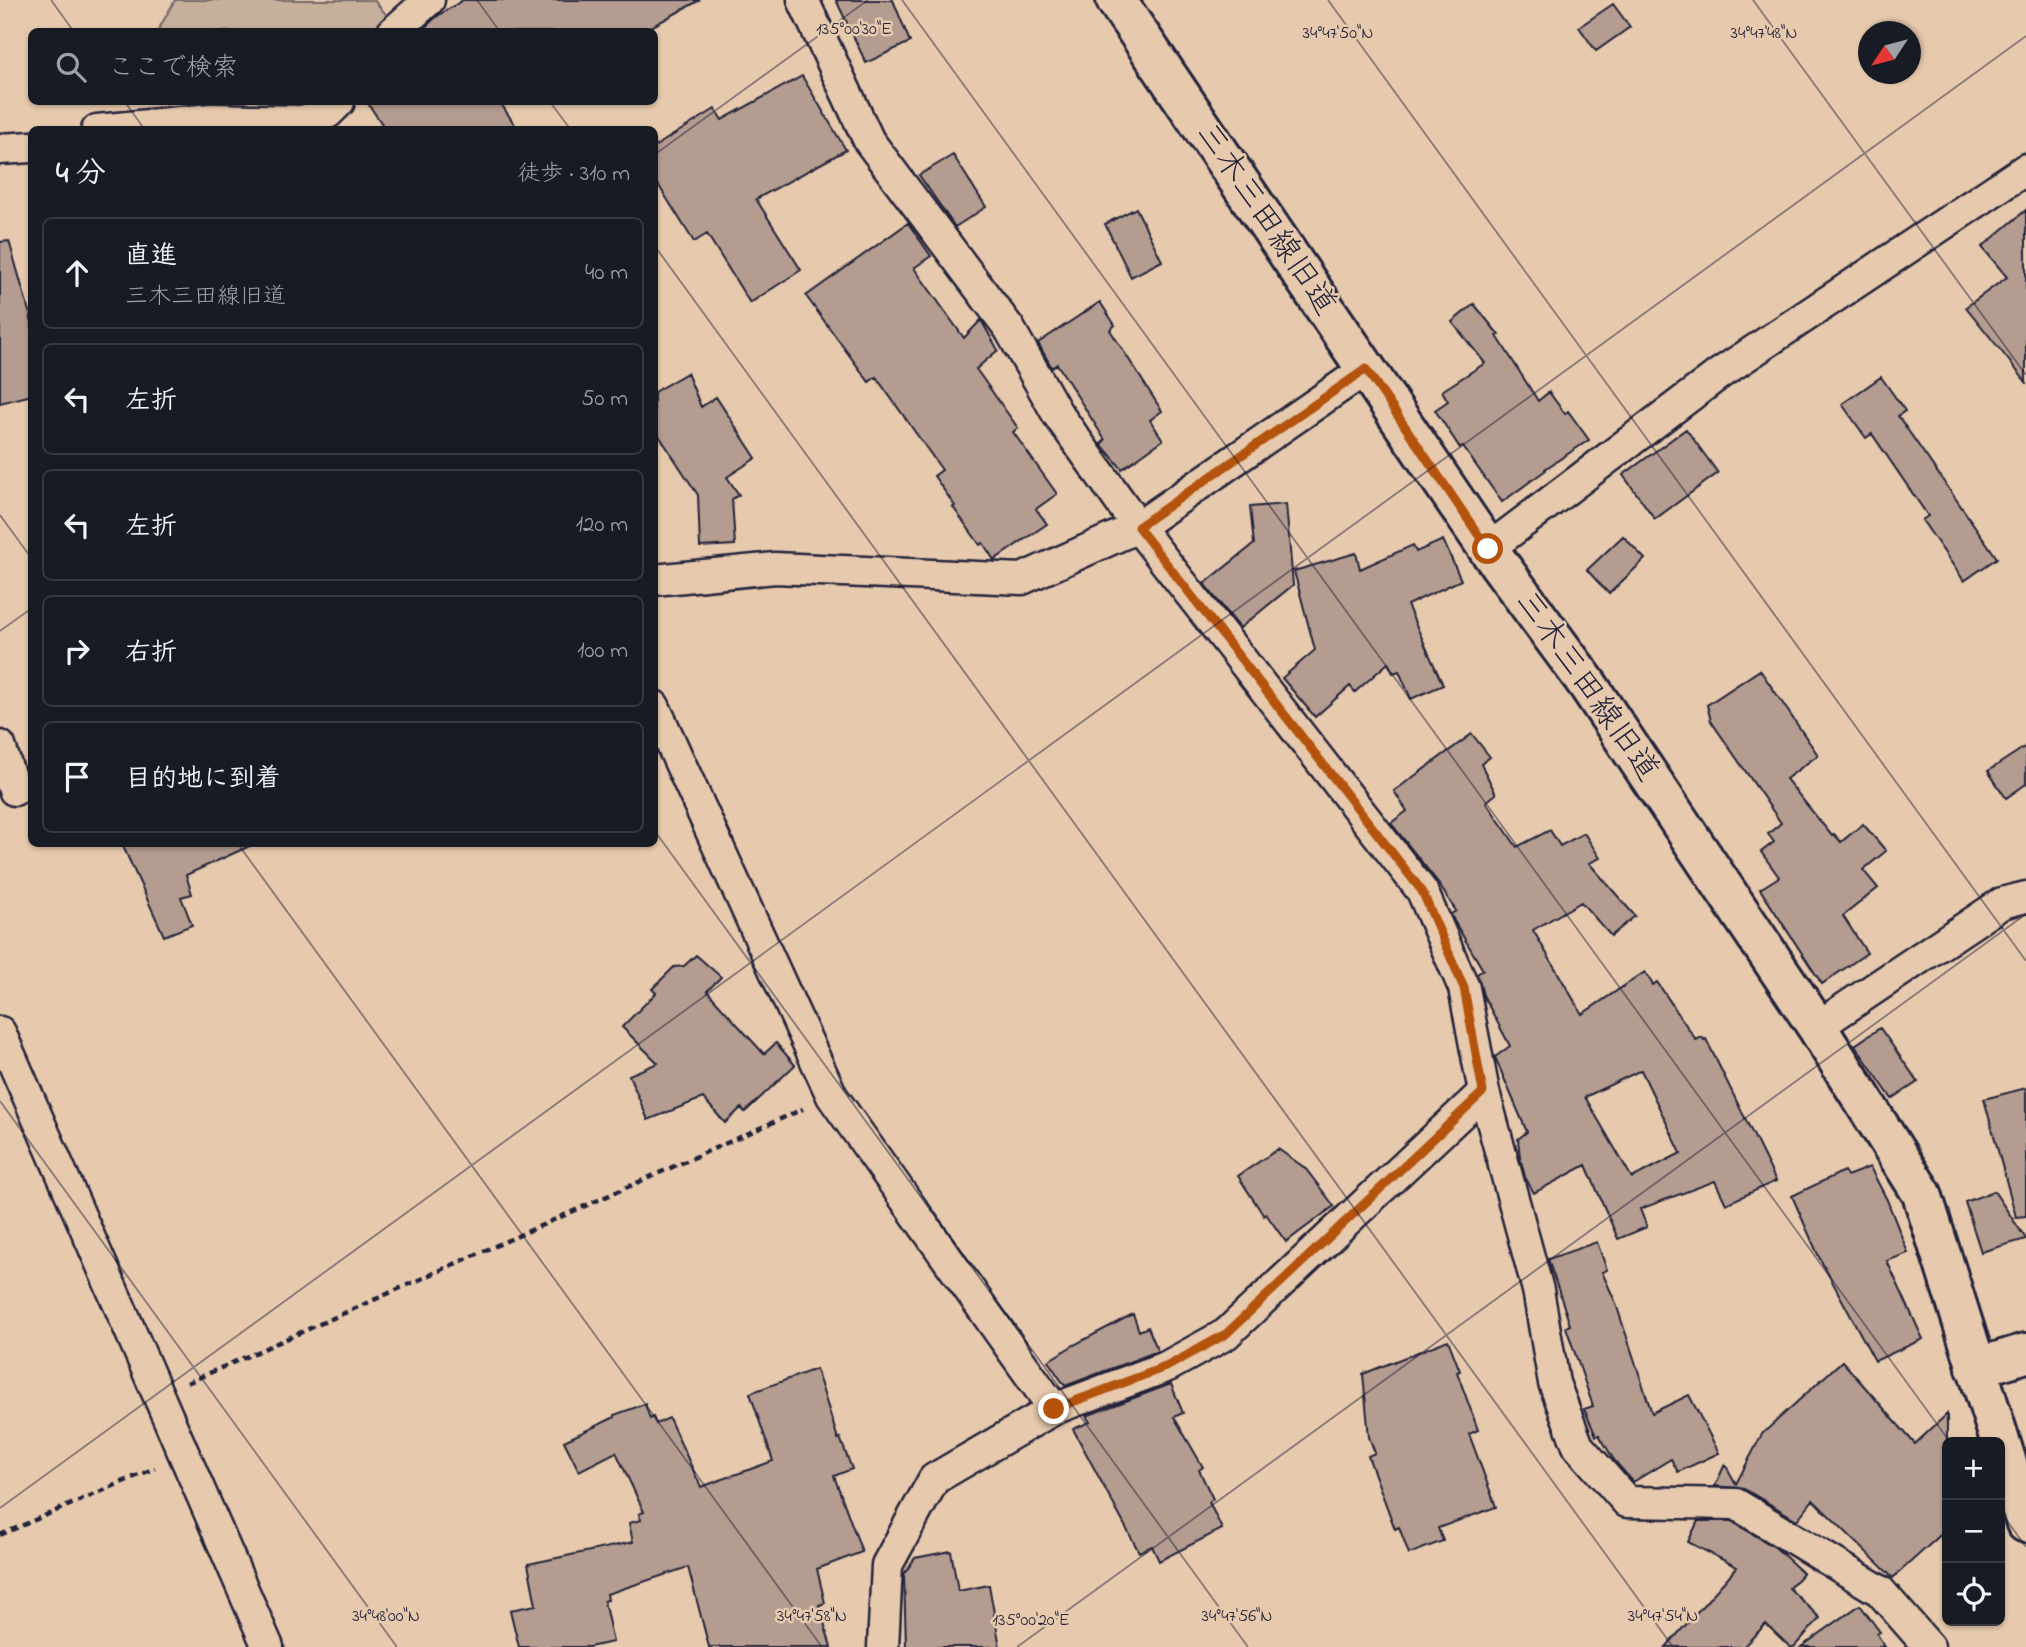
<!DOCTYPE html>
<html lang="ja">
<meta charset="utf-8">
<style>
body{margin:0;font-family:"Indie Flower","Klee One",sans-serif;background:#20242c;color:#f1f3f6}
.controls{position:absolute;right:21px;bottom:21px;display:grid;overflow:hidden;border-radius:10px;box-shadow:0 2px 5px #0004}
.controls button{width:63px;height:63px;display:grid;place-items:center;padding:0;border:0;border-bottom:2px solid #363941;background:#171b24;color:#f1f3f6;font:35px sans-serif}
.compass{position:absolute;left:1858px;top:21px;width:63px;height:63px;border-radius:50%;background:#171b24;box-shadow:0 2px 5px #0004;rotate:234deg}
.stop{position:absolute;width:21px;height:21px;margin:-16px;border:5px solid #b45309;border-radius:50%;background:#fff}
.stop.end{background:#b45309;border-color:#fff;box-shadow:0 2px 7px #0008}
.list{margin:0;padding:0;list-style:none}
h2{display:flex;justify-content:space-between;align-items:center;height:91px;margin:0;padding:0 28px;font-size:30px}
h2 small{font-size:23px;font-weight:400;color:#9ea1a6}
.list li{display:grid;grid-template-columns:46px 1fr auto;gap:21px;align-items:center;box-sizing:border-box;height:112px;margin:0 14px 14px;padding:0 14px;border:2px solid #363941;border-radius:10px}
.list b{display:block;font-size:26px;white-space:nowrap}
.list p{margin:0;font-size:23px;white-space:nowrap;color:#9ea1a6}
.list em{font-size:23px;font-style:normal;color:#9ea1a6}
.icon{flex:none;width:38px;height:38px;fill:none;stroke:currentColor;stroke-width:2;stroke-linecap:round;stroke-linejoin:round}
.map{position:relative;flex:none;width:2026px;height:1647px;overflow:hidden}
.search{position:absolute;background:#171b24;box-shadow:0 2px 5px #0004;left:28px;top:28px;width:630px;height:77px;display:flex;align-items:center;gap:18px;box-sizing:border-box;padding:0 24px;border-radius:10px;color:#9ea1a6;font-size:26px}
.panel{position:absolute;background:#171b24;box-shadow:0 2px 5px #0004;left:28px;top:126px;width:630px;height:721px;border-radius:10px}
.map>svg:first-child{display:block}
.green{fill:#c6af9b;stroke:#74686b;stroke-width:2}
.building{fill:#b49d90;stroke:#22223b;stroke-width:2;fill-rule:evenodd}
.lines{fill:none;stroke-linecap:round;stroke-linejoin:round}
.street-casing{stroke:#22223b;stroke-width:35}
.secondary-casing{stroke:#22223b;stroke-width:44}
.path{stroke:#22223b;stroke-width:4.5;stroke-dasharray:7 5;stroke-linecap:butt}
.street{stroke:#e7caae;stroke-width:30}
.secondary{stroke:#e7caae;stroke-width:38}
.route{stroke:#b45309;stroke-width:9}
.ticks{fill:none;stroke:#22223b;stroke-width:2;stroke-opacity:0.45}
.labels{text-anchor:middle;dominant-baseline:central;stroke-width:5;stroke-linejoin:round;paint-order:stroke}
.street-label{font-size:32px;fill:#22223b;stroke:#e7caae}
.ticks-label{font-size:18px;text-anchor:middle;fill:#22223b;stroke:#e7caae;stroke-width:5;stroke-linejoin:round;paint-order:stroke}
</style>
<div class="map">
<svg width="2026" height="1647" viewBox="0 0 2026 1647">
<rect width="100%" height="100%" fill="#e7caae"/>
<filter id="ink" filterUnits="userSpaceOnUse"><feTurbulence type="fractalNoise" baseFrequency=".0143" numOctaves="2"/><feDisplacementMap in="SourceGraphic" scale="14" xChannelSelector="R" yChannelSelector="G"/><feConvolveMatrix kernelMatrix="1 2 1 2 8 2 1 2 1" color-interpolation-filters="sRGB"/></filter>
<g filter="url(#ink)">
<path class="green" d="M175 0H374L390 19 381 31 157 32Z"/>
<path class="building" d="M463 0H700L642 32H420L436 17Z
M836 0H893L910 42 866 63Z
M1613 4 1630 27 1596 51 1579 27Z
M802 76 846 150 756 199 801 270 750 303 707 234 694 242 654 178V147L715 109 722 120Z
M367 102H500L518 130H386Z
M953 155 986 207 955 227 919 175Z
M1136 208 1162 261 1131 277 1105 224Z
M2026 210V382L1966 307 2007 277 1982 247Z
M908 223 931 256 914 268 964 338 981 320 998 350 976 369 1018 428 1013 432 1057 494 1036 509 1047 524 994 560 983 543 980 545 953 507 955 506 934 476 942 470 876 377 869 382 806 296Z
M9 241 32 322V395L0 403V242Z
M1100 302 1115 325 1110 330 1162 411 1150 420 1163 440 1122 469 1101 444 1105 440 1057 364 1052 368 1038 343Z
M1474 304 1499 335 1497 336 1538 401 1549 392 1565 414 1568 411 1589 440 1545 469 1546 470 1502 502 1463 447 1460 448 1435 410 1448 401 1442 391 1485 363 1452 322Z
M687 373 701 407 716 397 756 458 727 477 739 495 732 499 735 545 700 547 698 495 654 428V392Z
M1881 377 1905 411 1898 416 1997 558 1964 581 1922 520 1928 516 1872 434 1866 438 1842 404Z
M1686 429 1718 473 1655 519 1623 475Z
M1286 504 1293 585 1240 628 1204 584 1254 544 1250 507Z
M1623 536 1645 559 1609 594 1587 570Z
M1443 540 1461 580 1407 605 1443 685 1411 699 1399 671 1393 673 1388 663 1355 692 1350 686 1315 717 1282 678 1315 650 1294 571 1356 553 1360 569 1413 545 1416 552Z
M1760 670 1818 755 1786 779 1832 836 1834 834 1841 842 1863 824 1886 851 1863 870 1878 888 1843 916 1867 953 1822 984 1760 889 1779 877 1761 852 1774 842 1768 834 1781 823 1711 721 1707 705Z
M1472 734 1490 757 1481 764 1496 794 1486 802 1517 847 1550 830 1560 846 1584 833 1600 858 1589 863 1635 916 1611 936 1581 902 1533 930 1582 1014 1645 972 1653 985 1657 982 1696 1040 1702 1037 1704 1040 1706 1039 1776 1181 1726 1204 1715 1181 1640 1209 1647 1227 1618 1239 1586 1165 1534 1193 1525 1177 1520 1157 1518 1139 1527 1132 1495 1057 1510 1046 1483 995 1477 974 1483 970 1454 921 1451 914 1456 911 1436 880 1391 823 1407 811 1394 791ZM1641 1070 1681 1153 1632 1178 1585 1097Z
M2026 746V784L2006 798 1988 771Z
M122 844H254L186 875 192 894 181 897 192 925 164 936Z
M696 955 721 977 707 991 764 1054 776 1043 795 1065 745 1112 741 1108 725 1123 703 1098 648 1120 629 1075 658 1063 622 1027 656 993 652 989 674 967 684 966Z
M1880 1028 1918 1082 1892 1099 1855 1045Z
M2026 1088V1216L2016 1217 1984 1099Z
M1278 1149 1305 1168 1334 1206 1286 1242 1266 1214 1264 1216 1238 1176Z
M1870 1167 1887 1200 1908 1253 1887 1261 1923 1339 1875 1361 1819 1257 1792 1196 1844 1171 1847 1176Z
M1994 1191 2026 1239 1981 1252 1965 1202Z
M1597 1242 1607 1270 1602 1272 1615 1301 1652 1413 1689 1395 1719 1453 1678 1472 1671 1459 1633 1482 1614 1460 1599 1435 1596 1436 1584 1409 1593 1406 1566 1327 1570 1325 1548 1259Z
M1133 1314 1139 1331 1148 1327 1158 1351 1065 1386 1048 1361 1072 1346Z
M1448 1340 1460 1371 1457 1372 1478 1430 1469 1434 1496 1507 1438 1528 1443 1541 1409 1554 1399 1527 1395 1529 1368 1456 1375 1453 1369 1437 1363 1374Z
M1842 1361 1915 1444 1947 1414V1529L1893 1578 1813 1500 1797 1520 1744 1489 1715 1486 1725 1464 1736 1484 1762 1434Z
M816 1369 838 1439 840 1438 852 1469 834 1476 862 1552 817 1569 825 1603 819 1605 831 1647H709L688 1567 607 1594 608 1600 604 1601 613 1642 589 1647H519L510 1610 536 1605 528 1564 633 1542 629 1523 641 1520 639 1514 644 1512 616 1452 579 1471 564 1441 615 1417 614 1415 645 1404 650 1419 653 1417 656 1424 669 1418 701 1487 773 1461 750 1393Z
M1171 1384 1183 1413 1174 1417 1203 1467 1199 1470 1213 1499 1209 1502 1222 1529 1159 1561 1152 1546 1139 1552 1073 1429 1090 1422 1086 1416Z
M1698 1521H1731L1776 1548 1803 1573 1789 1588 1820 1618 1794 1647H1790L1766 1624 1743 1647H1666L1737 1567 1688 1542Z
M951 1551 958 1591 989 1585 1000 1647H906L904 1574 915 1558Z
M1860 1605 1880 1632 1877 1634 1885 1647H1801Z"/>
<g class="lines">
<defs>
<path id="street" d="M803 0 869 141 1009 328 1057 413 1138 527 1422 891 1464 988 1484 1092 1538 1290 1554 1383 1578 1446 1627 1502 1736 1504 1880 1591 1929 1647
M393 32 429 0
M97 130 211 119 302 121 328 113 339 102
M0 149 32 147
M1488 549 1719 374 2026 169
M654 580 775 568 1022 579 1138 527 1366 369
M654 706 832 1096 1054 1409
M0 746 14 790
M1817 1027 2002 903 2026 897
M0 1032 268 1647
M883 1647 887 1565 934 1479 1054 1409 1168 1366 1226 1334 1484 1092"/>
<path id="secondary" d="M1116 0 1488 549 1588 685 1817 1027 1922 1194 2026 1523
M1976 1368 2026 1353"/>
</defs>
<use href="#street" class="street-casing"/>
<use href="#secondary" class="secondary-casing"/>
<path class="path" d="M187 1383 803 1109
M0 1535 155 1468"/>
<use href="#street" class="street"/>
<use href="#secondary" class="secondary"/>
</g>
</g>
<g class="lines" filter="url(#ink)">
<path class="route" d="M1054 1409 1168 1366 1226 1334 1483 1092 1464 988 1422 891 1138 527 1366 369 1488 549"/>
</g>
<path class="ticks" d="M51 0 74 32M477 0 500 32M902 0 1950 1442M1328 0 2026 961M1753 0 2026 375M125 102 145 130M550 102 571 130M654 155 868 0M654 245 1673 1647M0 515 32 559M0 631 32 608M654 830 1248 1647M238 844 822 1647M0 1101 397 1647M0 1508 2026 36M2000 1511 2026 1547M1017 1647 2026 914"/>
<g class="labels">
<g class="street-label">
<text transform="translate(1265 220) rotate(56)">三木三田線旧道</text>
<text transform="translate(1586 687) rotate(55)">三木三田線旧道</text>
</g>
</g>
<g class="ticks-label">
<text x="854" y="34">135°00'30"E</text>
<text x="1338" y="38">34°47'50"N</text>
<text x="1764" y="38">34°47'48"N</text>
<text x="386" y="1621">34°48'00"N</text>
<text x="812" y="1621">34°47'58"N</text>
<text x="1237" y="1621">34°47'56"N</text>
<text x="1663" y="1621">34°47'54"N</text>
<text x="1031" y="1625">135°00'20"E</text>
</g>
</svg>
<div class="controls">
<button>+</button>
<button>−</button>
<button><svg class="icon" aria-label="locate" viewBox="0 0 24 24"><circle cx="12" cy="12" r="6"/><path d="M12 2v4M12 18v4M2 12h4M18 12h4"/></svg></button>
</div>
<svg class="compass" viewBox="-18 -18 36 36"><path d="M0-13l5 13h-10z" fill="#e53935"/><path d="M0 13l5-13h-10z" fill="#9ea1a6"/></svg>
<div class="stop" style="left:1488px;top:549px"></div>
<div class="stop end" style="left:1054px;top:1409px"></div>
<div class="search"><svg class="icon" aria-label="search" viewBox="0 0 24 24"><circle cx="10" cy="10" r="6"/><path d="M15 15l6 6"/></svg>ここで検索</div>
<section class="panel">
<h2>4 分<small>徒歩 · 310 m</small></h2>
<ul class="list">
<li><svg class="icon" aria-label="ahead" viewBox="0 0 24 24"><path d="M12 20V5M6 11l6-6 6 6"/></svg><div><b>直進</b><p>三木三田線旧道</p></div><em>40 m</em></li>
<li><svg class="icon" aria-label="left" viewBox="0 0 24 24"><path d="M17 20v-9H6M10 6l-5 5 5 5"/></svg><div><b>左折</b></div><em>50 m</em></li>
<li><svg class="icon" aria-label="left" viewBox="0 0 24 24"><path d="M17 20v-9H6M10 6l-5 5 5 5"/></svg><div><b>左折</b></div><em>120 m</em></li>
<li><svg class="icon" aria-label="right" viewBox="0 0 24 24"><path d="M7 20v-9h11M14 6l5 5-5 5"/></svg><div><b>右折</b></div><em>100 m</em></li>
<li><svg class="icon" aria-label="arrive" viewBox="0 0 24 24"><path d="M6 21V4h12l-3 4 3 4H6"/></svg><div><b>目的地に到着</b></div></li>
</ul>
</section>
</div>
